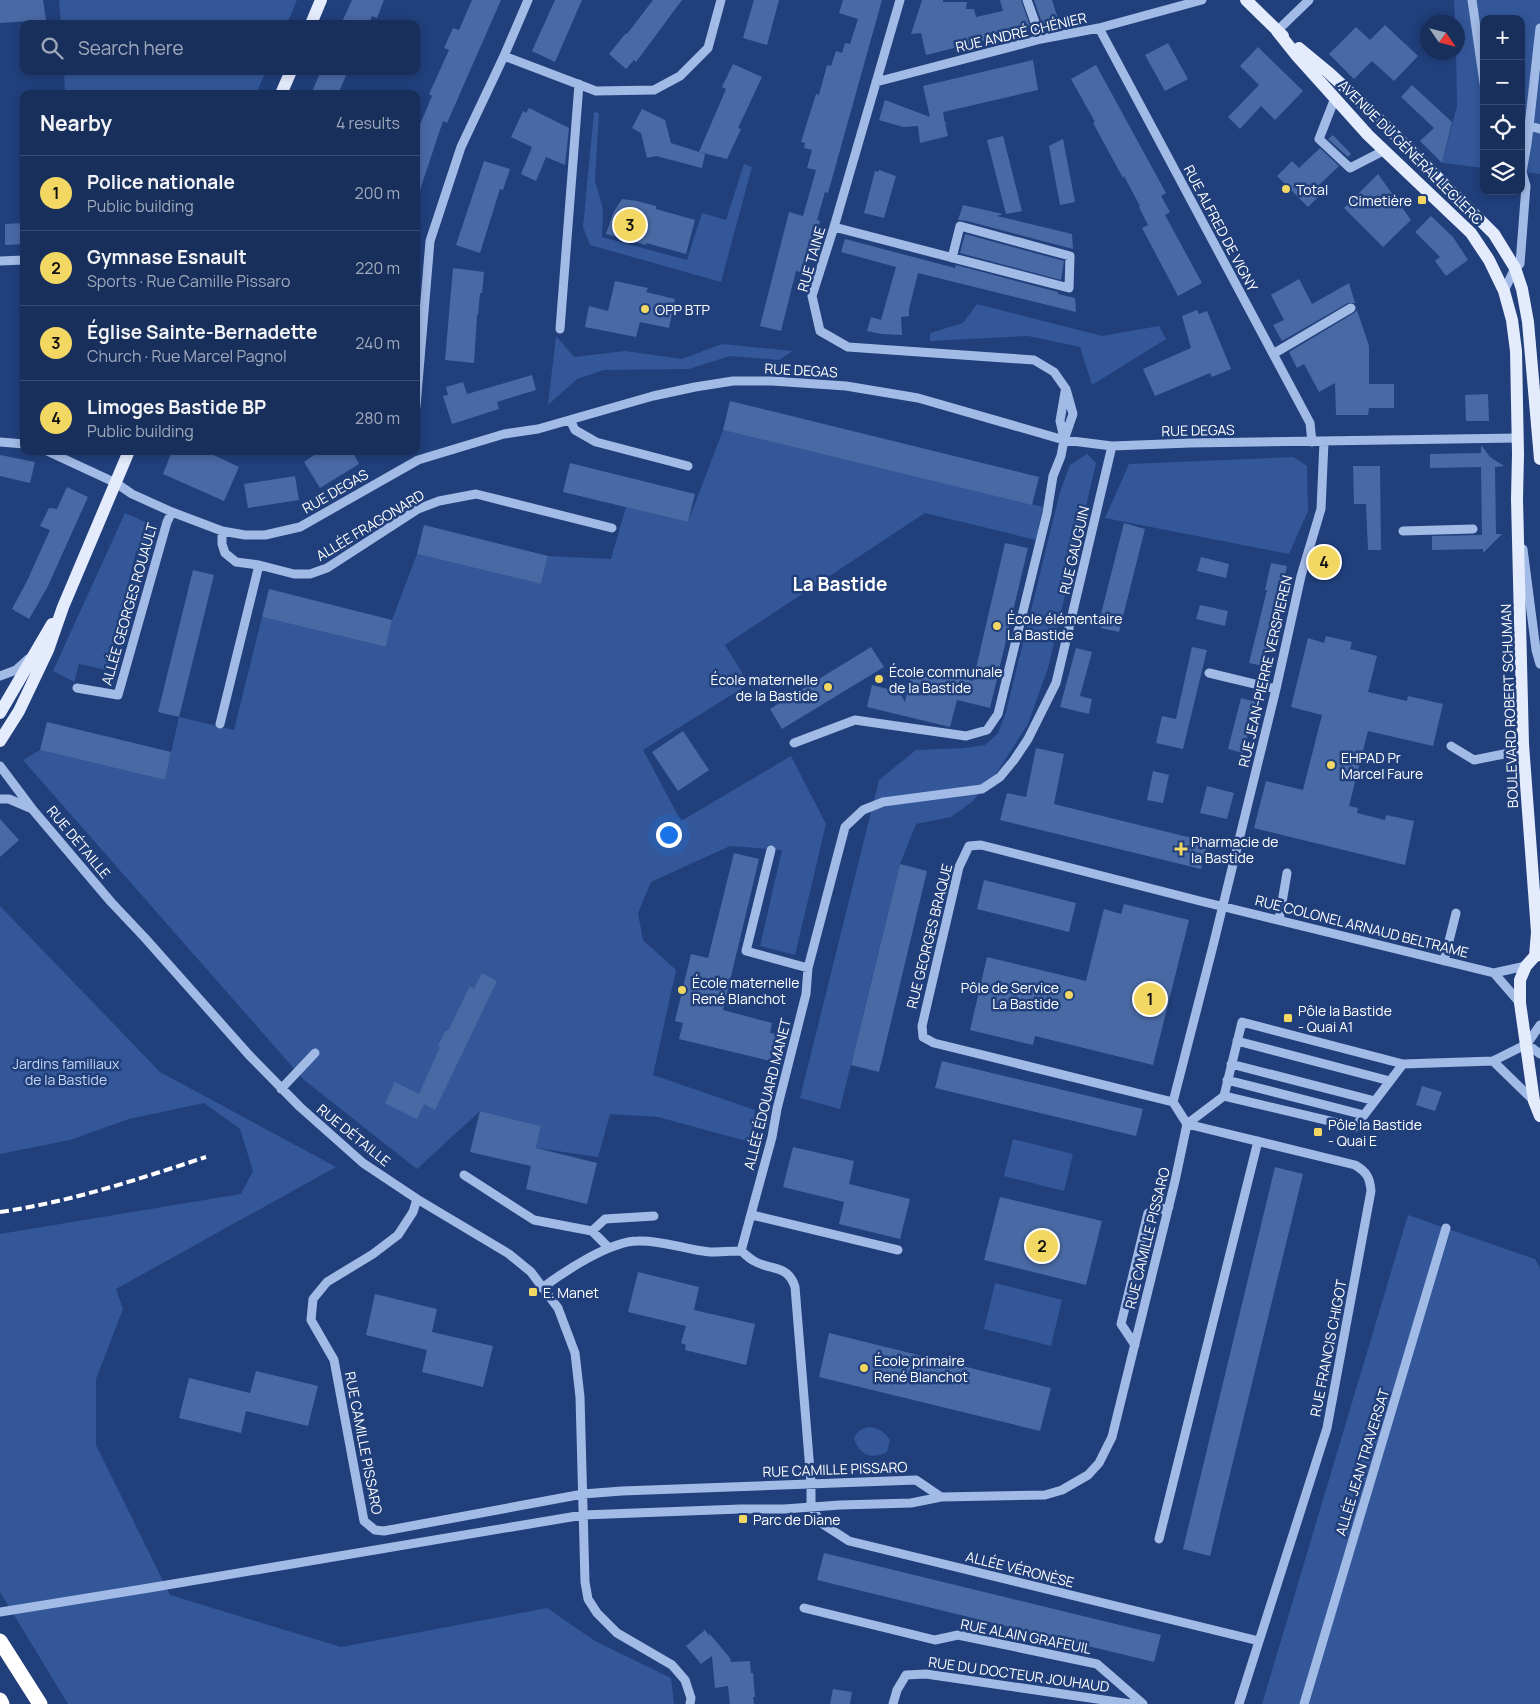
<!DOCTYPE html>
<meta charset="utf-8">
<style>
body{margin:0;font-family:Manrope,sans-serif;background:#213762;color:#f1f3f6}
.controls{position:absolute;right:15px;top:15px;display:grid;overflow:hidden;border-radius:10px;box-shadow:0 2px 8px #0003}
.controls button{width:45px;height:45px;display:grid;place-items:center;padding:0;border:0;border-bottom:1px solid #364a72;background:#182f5c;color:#f1f3f6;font:25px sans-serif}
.compass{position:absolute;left:1420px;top:15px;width:45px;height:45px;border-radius:50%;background:#182f5c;box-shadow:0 2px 8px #0003;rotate:125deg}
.you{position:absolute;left:668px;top:834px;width:18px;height:18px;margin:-12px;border:4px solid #fff;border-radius:50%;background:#1a73e8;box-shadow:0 0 0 8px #1a73e833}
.badge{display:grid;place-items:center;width:32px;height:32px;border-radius:50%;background:#f3d763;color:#111;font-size:16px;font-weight:700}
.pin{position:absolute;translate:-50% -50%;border:2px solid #fff;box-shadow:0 1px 5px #0006}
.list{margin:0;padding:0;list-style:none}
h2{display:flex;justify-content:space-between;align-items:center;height:65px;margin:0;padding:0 20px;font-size:21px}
h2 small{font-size:16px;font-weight:400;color:#9fa9bb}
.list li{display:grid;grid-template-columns:32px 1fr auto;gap:15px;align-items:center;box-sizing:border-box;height:75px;padding:0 20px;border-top:1px solid #364a72}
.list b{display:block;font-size:19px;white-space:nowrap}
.list p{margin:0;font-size:16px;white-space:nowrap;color:#9fa9bb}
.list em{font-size:16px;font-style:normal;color:#9fa9bb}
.icon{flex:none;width:28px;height:28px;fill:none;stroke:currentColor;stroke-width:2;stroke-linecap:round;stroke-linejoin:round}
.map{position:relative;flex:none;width:1540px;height:1704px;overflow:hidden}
.search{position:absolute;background:#182f5c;box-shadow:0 2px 8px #0003;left:20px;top:20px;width:400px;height:55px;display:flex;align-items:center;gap:12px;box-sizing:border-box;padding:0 18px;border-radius:10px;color:#9fa9bb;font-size:19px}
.panel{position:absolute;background:#182f5c;box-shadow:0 2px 8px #0003;left:20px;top:90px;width:400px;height:365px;border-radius:10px}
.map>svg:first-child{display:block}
.green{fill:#335799}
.building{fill:#4969a4}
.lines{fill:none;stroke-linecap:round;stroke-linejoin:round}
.minor{stroke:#a2bae6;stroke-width:9}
.major{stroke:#e3ebfd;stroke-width:12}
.highway{stroke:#fff;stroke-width:15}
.rail{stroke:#fff;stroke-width:4;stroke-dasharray:9 4;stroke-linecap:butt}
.poi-dot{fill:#f3d763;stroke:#203f7b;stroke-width:2}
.labels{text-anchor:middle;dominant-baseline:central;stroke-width:5;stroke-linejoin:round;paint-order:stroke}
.street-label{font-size:14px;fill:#fff;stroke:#203f7b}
.poi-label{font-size:14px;fill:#fff;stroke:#203f7b;text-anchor:start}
.park-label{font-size:14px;fill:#c6d6f5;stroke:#203f7b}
.district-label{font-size:19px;font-weight:bold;fill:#fff;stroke:#203f7b}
</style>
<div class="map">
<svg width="1540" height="1704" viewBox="0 0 1540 1704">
<rect width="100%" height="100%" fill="#203f7b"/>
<path class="green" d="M59 0H297L287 24H61Z
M1454 0H1540V174L1521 172V19H1484V168L1442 163 1457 106 1456 53 1458 52V22H1455Z
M64 71H266L256 94H65Z
M594 112 599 113 595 181 603 209 602 237 687 260 702 213 726 220 744 164 752 167 721 282 590 245 583 227Z
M977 304 1102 336 1159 326 1166 339 1092 385 1080 347 1028 336 930 341V333L963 323Z
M556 336 574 357 625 351 682 359 722 344 793 351 779 360 730 356 689 369 604 370 577 379 548 405Z
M723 430 1043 507 1036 540 925 513 725 645 749 684 643 750 681 821 791 756 826 824 795 955 760 946 782 850 730 846 651 882 638 913 643 940 676 970 653 1075 755 1110 750 1142 658 1117 610 1114 598 1157 536 1148 541 1126 480 1111 417 1169 304 1080 23 760 40 750 165 780 179 717 234 730 262 617 386 647 392 620 417 554 541 584 548 556 611 559 626 507 688 522Z
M1087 454 1096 463 1048 668 1028 724 998 771 972 802 951 817 916 824 900 864 840 1109 800 1098 879 780 916 750 964 748 985 745 998 733 1006 712 1060 492 1070 465Z
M1293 457 1307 466 1308 511 1289 554 1105 518 1129 464Z
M125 513 154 526 149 554 136 551 107 670 79 664 74 682 53 671Z
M0 906 160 1072 336 1167 116 1289 123 1309 96 1379V1445L170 1595 341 1647 547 1608 595 1641 671 1678 674 1704H68L0 1592V1234L241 1194 253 1171 240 1129 204 1103 129 1119 70 1140 0 1154Z
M1013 1139 1073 1154 1064 1191 1004 1176Z
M1408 1215 1535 1259 1540 1268V1704H1262Z
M995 1283 1062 1300 1051 1346 984 1329Z
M869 1427C879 1428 885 1432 890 1440L887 1452C871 1460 860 1455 854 1439 857 1431 860 1429 869 1427Z"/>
<path class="building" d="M0 0H43L46 20 0 23Z
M352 0H384L377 18 372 16 369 24H341Z
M472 0H501L447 123 443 121 419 193H416V134L432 96 429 94 449 50 444 48 453 28 459 30Z
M555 0H582L555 62 532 51Z
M653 0H682L636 62 634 60 626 69 609 54 626 33 627 34Z
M754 0H779L767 45 743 38Z
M843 0H882L828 193 825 192 817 220 820 221 805 273 796 271 781 331 760 326 789 212 803 216 816 170 807 168 812 150 804 148 805 143 801 142 816 94 819 95 827 65 831 66 836 51 842 53 845 43 850 44 858 19 839 13Z
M922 0H943V2H967L966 9H974L976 17 1003 11 1000 0H1021L1031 29 926 55 921 33 911 34Z
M1034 0H1052L1059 22 1043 26Z
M1385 25 1418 56 1394 81 1372 61 1354 79 1329 54 1356 27 1370 40Z
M1168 43 1188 79 1165 91 1145 55Z
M1258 47 1303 91 1275 120 1261 106 1240 129 1228 117 1259 85 1240 66Z
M1033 60 1038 90 943 112 945 123 948 124H945L948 136 920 143 918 126 903 127 879 120 885 100 930 117 923 86Z
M733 64 762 77 738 128 741 129 727 159 699 152 726 89 722 87Z
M1096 65 1166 193 1161 196 1170 212 1165 215 1202 283 1178 296 1142 228 1148 225 1139 207 1140 206 1124 176 1123 178 1093 123 1095 122 1071 79Z
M321 71H348L338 94H311Z
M1412 85 1452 122 1442 163 1420 141 1434 128 1401 97Z
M529 108 569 128 565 165 546 157 536 181 521 174 532 147 511 137 523 111 526 113Z
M642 109 665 120 671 143 705 154 702 168 656 156 647 158 641 133 632 128Z
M1333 135 1351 154 1348 157 1328 139Z
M1003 136 1022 211 1006 214 987 140Z
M1063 139 1075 202 1060 205 1049 146Z
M1320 148 1339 166 1318 186 1323 192 1308 207 1277 176 1292 161 1299 168Z
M484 161 510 169 503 190 500 189 480 253 456 245Z
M879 170 896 176 884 218 864 213 875 171 878 172Z
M1378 174 1411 220 1383 247 1344 208Z
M622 199 637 201 656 206V209L695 220 686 254 646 243V245L606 234 613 213Z
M963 205 1003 214 997 216 1072 234 1073 249 967 221 958 220Z
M1431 216 1453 237 1468 260 1446 276 1435 261 1440 257 1415 232Z
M24 223V244L5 245V224Z
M965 234 1064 261 1061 280 960 253Z
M845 239 955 268 956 265 1058 292V294L1075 298 1076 312 918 273 909 309V316L901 317 902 335 881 334 867 331 871 317 881 320 896 267 841 252Z
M453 268 484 272 482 293H480L478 315H477L474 363 445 360Z
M1299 279 1312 304 1349 283 1355 303H1348L1282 341 1273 325 1284 320 1271 295Z
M615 281 648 288 646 292 675 299 669 328 640 322 636 337 585 327 589 306 608 311Z
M1197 310 1199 314 1207 311 1231 369 1212 377 1210 373 1155 396 1143 369 1191 348 1182 316Z
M1357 310 1369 346V384H1394V408H1369L1368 415H1336L1335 383 1319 392 1304 364 1297 368 1289 352 1354 313Z
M532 375 536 390 497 402 499 409 452 424 443 396 448 395 446 387 463 382 467 394Z
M1488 394 1489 421H1466L1465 395Z
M730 401 1039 477 1032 505 723 430Z
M1481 445 1490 457 1504 466 1495 467 1496 534H1502L1483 553V549L1432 550V536L1482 535 1481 467 1430 468V454L1481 453Z
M172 451H205L239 467 224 501 163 474Z
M320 451H352L359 464 320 488 304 462Z
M0 455 35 462 30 483 0 476Z
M570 463 695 494 688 522 563 492Z
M1353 466H1380L1381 550H1368L1366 504H1354Z
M295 476 299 500 248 508 244 484Z
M67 487 88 497 47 588 29 619 12 609 27 581 50 530 40 526 49 508 57 509Z
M1124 523 1145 529 1119 632 1101 628 1103 618H1100Z
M424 525 548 556 541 584 417 554Z
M1005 543 1028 548 990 708 957 700 950 727 867 707 872 685 899 692 905 702 913 666 973 681Z
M1201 557 1229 564 1226 578 1197 571Z
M1271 563 1287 566 1277 615 1264 666 1249 663 1267 590H1265Z
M193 570 214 575 179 717 158 712Z
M269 589 392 620 386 647 262 617Z
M1200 605 1228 611 1225 626 1196 619Z
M1326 636 1352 642 1350 649 1377 656 1368 692 1407 701 1408 696 1443 704 1433 746 1368 731 1349 806 1358 808 1357 813 1385 820 1386 815 1414 821 1405 865 1254 828 1266 781 1303 790 1322 715 1291 707 1308 638 1324 643Z
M871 647 884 667 782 729 770 709Z
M1192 647 1207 650 1183 749 1156 743 1162 716 1176 719Z
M1076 648 1092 652 1080 696 1092 699 1089 714 1060 707Z
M1241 698 1256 702 1243 753 1228 749Z
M47 722 171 752 165 780 40 750Z
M683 731 709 770 678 791 652 752Z
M1036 748 1064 754 1054 804 1208 842 1201 869 1000 820 1007 793 1026 797Z
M1153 771 1169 775 1163 803 1147 800Z
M1207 786 1234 793 1227 819 1200 813Z
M0 819 19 840 0 857Z
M734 853 759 859 723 1010 772 1023 770 1033 776 1034 770 1061 679 1039 683 1023 675 1021 691 954 708 958Z
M900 864 927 871 879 1072 851 1065Z
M984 880 1076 903 1069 932 977 909Z
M1124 904 1189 920 1153 1065 1035 1036 1033 1045 970 1030 987 957 1086 981 1104 909 1121 914Z
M482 973 497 981 435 1110 424 1104 417 1119 385 1103 395 1082 419 1094 440 1047 438 1046 446 1030 448 1031 470 986 474 989Z
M942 1061 1143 1109 1136 1136 935 1088Z
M1422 1086 1442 1092 1435 1111 1416 1105Z
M480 1111 541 1126 536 1148 597 1163 587 1204 526 1189 531 1166 470 1152Z
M793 1147 854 1161 849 1184 910 1199 900 1239 839 1224 844 1202 783 1187Z
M1275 1167 1303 1174 1210 1556 1183 1549Z
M1000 1197 1102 1221 1086 1285 984 1260Z
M638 1272 699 1287 694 1310 755 1324 746 1365 685 1350 686 1345 681 1343 686 1326 628 1312Z
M375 1294 437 1309 432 1332 493 1346 483 1387 422 1372 427 1350 366 1335Z
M829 1333 1051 1388 1040 1431 819 1377Z
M256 1371 318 1386 308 1426 246 1411 241 1433 179 1418 189 1378 250 1393Z
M824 1553 1161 1635 1154 1662 817 1580Z
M705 1630 710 1637 709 1633 730 1658 731 1662 750 1661 751 1673H753L755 1697H753L754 1704H730L728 1686 715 1688 712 1656 701 1664 686 1646Z
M833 1689 852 1692 850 1704H830Z"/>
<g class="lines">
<path class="minor" d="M1027 0 1041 39
M1472 0 1484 83
M1099 28 1310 423 1312 442
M1277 31 1309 0
M504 56 596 91 654 90 680 76 708 48 721 0
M876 82 1041 39 1099 28 1202 0
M1335 98 1319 139 1350 168 1385 150
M1530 126 1540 129
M1521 141 1527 144 1540 28
M834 227 1069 288 1070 256 960 226 952 258
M0 261 24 260
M1504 291 1515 268 1520 264 1526 186 1522 172 1527 144
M560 329 579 84
M1273 354 1351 308
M416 406 430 241 461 147 504 56 528 0
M570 420 575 430 596 442 688 466
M1064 438 1060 421 1065 392
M0 442 24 444
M47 451 116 483 132 494 172 512 222 531 245 535H265L300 527 418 460 504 434 538 429 653 396 695 387 733 381H772L846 386 918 398 1064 440 1112 446 1190 443 1518 438
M222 531V544L225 553 236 562 259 565 294 574H310L327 568 418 509 439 501 476 494 612 528
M1403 531 1473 529
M1523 549 1536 650 1540 664
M1209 673 1276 689
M0 676 16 670 28 659
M77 688 118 695 167 522 172 512
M220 724 259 565
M794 743 855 720 966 736 987 730 998 714 1047 513 1053 476 1061 456 1064 440 1073 414 1066 389 1054 372 1034 360 848 347 820 331 812 296 834 227 900 0
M1451 746 1474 760 1509 753H1524
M0 766 33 810 111 902 145 938 249 1055 300 1107 363 1163 417 1199 509 1254 531 1272 558 1308 575 1353 580 1397 585 1582 588 1599 597 1613 617 1633 672 1665 685 1680 691 1698 690 1704
M0 799H9L30 808
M771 850 746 951 808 968
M1279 920 1287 873
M1444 961 1456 913
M1494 973 1520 1003
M1237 1041 1390 1081
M1527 1044 1540 1054
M1493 1061 1534 1101
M1231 1064 1375 1101
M1227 1080 1364 1115
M281 1089 315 1053
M1224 1096 1355 1127 1403 1064
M1173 1102 934 1043 923 1037 922 1026 959 867 969 846 981 845 1200 901 1494 973 1526 966
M1187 1124 1355 1165C1367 1172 1370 1178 1371 1191L1327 1428 1239 1704
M1187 1124 1224 1096 1242 1022 1403 1064 1493 1061 1527 1044 1540 1025
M464 1175 534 1220 592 1231 609 1248
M417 1199 413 1212 398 1235 373 1254 327 1282 313 1299 311 1320 334 1360 364 1521 375 1530 384 1531 583 1494 622 1491 916 1480 941 1497
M752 1215 898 1250
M592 1231 605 1219 654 1216
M741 1251C745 1254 749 1258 754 1261 771 1271 788 1264 795 1287L811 1483V1506L821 1523 849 1541 1259 1641
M542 1288C565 1271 610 1241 638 1241 663 1240 686 1250 710 1252 720 1252 731 1251 741 1251L772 1137 777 1109 806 994 808 968 845 827 863 810 883 802 982 789 1000 777 1014 760 1028 739 1056 683 1112 446
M1135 1345 1121 1324 1148 1213 1169 1207
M1159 1539 1258 1141
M804 1608 935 1640 958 1635 1097 1664 1143 1704
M0 1612 149 1588 583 1515 740 1509H784L840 1505 911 1503 941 1497 1045 1495 1062 1490 1088 1475 1099 1463 1112 1437 1175 1181 1187 1124 1173 1102 1213 946 1276 689 1301 576 1321 509 1324 442
M893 1704 897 1690 906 1675 926 1674 1131 1704
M1304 1704 1446 1228"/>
<path class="major" d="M1246 0 1283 36
M311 24 321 0
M1277 31 1297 56 1368 135 1471 233 1489 260 1504 291 1512 320 1516 351 1518 454 1517 499 1523 744 1537 932 1535 956
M1299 48 1328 72 1381 121 1494 234 1515 268 1522 289 1528 322 1540 459
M281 94 291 71
M0 713 52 624
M0 741 19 711 48 650 63 607 129 451
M1540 955 1535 956 1526 966 1520 980V1003L1534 1101 1540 1116"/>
<path class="highway" d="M0 1641 40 1704
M0 1700 2 1704"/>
<path class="rail" d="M0 1212C70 1202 139 1179 206 1157"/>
</g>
<g class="poi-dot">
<circle cx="1286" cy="189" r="5"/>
<rect x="1417" y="195" width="10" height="10" rx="2.5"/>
<circle cx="645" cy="309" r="5"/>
<circle cx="997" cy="626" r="5"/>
<circle cx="879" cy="679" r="5"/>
<circle cx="828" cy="687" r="5"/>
<circle cx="1331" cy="765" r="5"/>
<path d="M1178.5 841.5h5v5h5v5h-5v5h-5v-5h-5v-5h5z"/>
<circle cx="682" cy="990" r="5"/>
<circle cx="1069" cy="995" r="5"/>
<rect x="1283" y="1013" width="10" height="10" rx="2.5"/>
<rect x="1313" y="1127" width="10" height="10" rx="2.5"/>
<rect x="528" y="1287" width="10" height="10" rx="2.5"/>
<circle cx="864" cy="1368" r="5"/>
<rect x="738" y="1514" width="10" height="10" rx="2.5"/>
</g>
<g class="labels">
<g class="street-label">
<text transform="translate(1021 32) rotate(-13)">RUE ANDRÉ CHÉNIER</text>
<text transform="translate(1411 152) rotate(45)">AVENUE DU GÉNÉRAL LECLERC</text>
<text transform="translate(1221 228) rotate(62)">RUE ALFRED DE VIGNY</text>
<text transform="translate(811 259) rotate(-74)">RUE TAINE</text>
<text transform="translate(801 370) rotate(3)">RUE DEGAS</text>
<text transform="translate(1198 430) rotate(-1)">RUE DEGAS</text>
<text transform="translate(335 491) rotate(-30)">RUE DEGAS</text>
<text transform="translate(370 525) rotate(-31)">ALLÉE FRAGONARD</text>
<text transform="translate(1074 550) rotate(-77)">RUE GAUGUIN</text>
<text transform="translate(129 604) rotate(-74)">ALLÉE GEORGES ROUAULT</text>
<text transform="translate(1265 671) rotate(-77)">RUE JEAN-PIERRE VERSPIEREN</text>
<text transform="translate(1509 706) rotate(-92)">BOULEVARD ROBERT SCHUMAN</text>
<text transform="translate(79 842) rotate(50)">RUE DÉTAILLE</text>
<text transform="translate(1362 926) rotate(14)">RUE COLONEL ARNAUD BELTRAME</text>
<text transform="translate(929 936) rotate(-76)">RUE GEORGES BRAQUE</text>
<text transform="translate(767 1094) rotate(-76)">ALLÉE ÉDOUARD MANET</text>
<text transform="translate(354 1135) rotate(39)">RUE DÉTAILLE</text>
<text transform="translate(1147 1238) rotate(-76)">RUE CAMILLE PISSARO</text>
<text transform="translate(1328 1348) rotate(-79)">RUE FRANCIS CHIGOT</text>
<text transform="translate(364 1443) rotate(79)">RUE CAMILLE PISSARO</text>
<text transform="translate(1362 1462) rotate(-73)">ALLÉE JEAN TRAVERSAT</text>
<text transform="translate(835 1469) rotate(-2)">RUE CAMILLE PISSARO</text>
<text transform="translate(1020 1569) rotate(14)">ALLÉE VÉRONÈSE</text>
<text transform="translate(1026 1636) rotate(11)">RUE ALAIN GRAFEUIL</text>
<text transform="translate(1019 1674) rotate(8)">RUE DU DOCTEUR JOUHAUD</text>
</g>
<g class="poi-label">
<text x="1296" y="189">Total</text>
<text x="1412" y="200" text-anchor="end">Cimetière</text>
<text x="655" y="309">OPP BTP</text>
<text x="1007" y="618">École élémentaire<tspan x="1007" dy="16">La Bastide</tspan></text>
<text x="889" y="671">École communale<tspan x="889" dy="16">de la Bastide</tspan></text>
<text x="818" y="679" text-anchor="end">École maternelle<tspan x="818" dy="16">de la Bastide</tspan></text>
<text x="1341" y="757">EHPAD Pr<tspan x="1341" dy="16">Marcel Faure</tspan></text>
<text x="1191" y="841">Pharmacie de<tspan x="1191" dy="16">la Bastide</tspan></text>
<text x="692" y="982">École maternelle<tspan x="692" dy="16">René Blanchot</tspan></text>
<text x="1059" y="987" text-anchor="end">Pôle de Service<tspan x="1059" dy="16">La Bastide</tspan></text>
<text x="1298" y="1010">Pôle la Bastide<tspan x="1298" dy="16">- Quai A1</tspan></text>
<text x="1328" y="1124">Pôle la Bastide<tspan x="1328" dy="16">- Quai E</tspan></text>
<text x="543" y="1292">E. Manet</text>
<text x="874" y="1360">École primaire<tspan x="874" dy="16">René Blanchot</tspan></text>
<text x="753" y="1519">Parc de Diane</text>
</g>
<g class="park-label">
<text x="66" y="1063">Jardins familiaux<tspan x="66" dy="16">de la Bastide</tspan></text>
</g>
<g class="district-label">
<text x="840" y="584">La Bastide</text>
</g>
</g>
</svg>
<div class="controls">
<button>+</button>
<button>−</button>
<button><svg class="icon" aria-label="locate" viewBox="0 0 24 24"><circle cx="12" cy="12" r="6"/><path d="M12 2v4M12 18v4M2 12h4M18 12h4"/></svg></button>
<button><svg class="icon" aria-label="layers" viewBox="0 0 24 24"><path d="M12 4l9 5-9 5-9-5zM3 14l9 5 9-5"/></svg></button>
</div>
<svg class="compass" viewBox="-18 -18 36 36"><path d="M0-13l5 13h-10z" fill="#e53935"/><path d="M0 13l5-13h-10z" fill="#9fa9bb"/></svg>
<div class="you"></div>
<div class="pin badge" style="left:1150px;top:999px">1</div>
<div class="pin badge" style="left:1042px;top:1246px">2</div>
<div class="pin badge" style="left:630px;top:225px">3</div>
<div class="pin badge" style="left:1324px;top:562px">4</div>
<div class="search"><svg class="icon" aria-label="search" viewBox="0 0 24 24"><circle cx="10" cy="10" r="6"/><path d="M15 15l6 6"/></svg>Search here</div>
<section class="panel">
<h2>Nearby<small>4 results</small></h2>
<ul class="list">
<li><span class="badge">1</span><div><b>Police nationale</b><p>Public building</p></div><em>200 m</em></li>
<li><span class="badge">2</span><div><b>Gymnase Esnault</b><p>Sports · Rue Camille Pissaro</p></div><em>220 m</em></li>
<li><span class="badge">3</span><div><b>Église Sainte-Bernadette</b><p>Church · Rue Marcel Pagnol</p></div><em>240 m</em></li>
<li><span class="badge">4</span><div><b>Limoges Bastide BP</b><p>Public building</p></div><em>280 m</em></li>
</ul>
</section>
</div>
